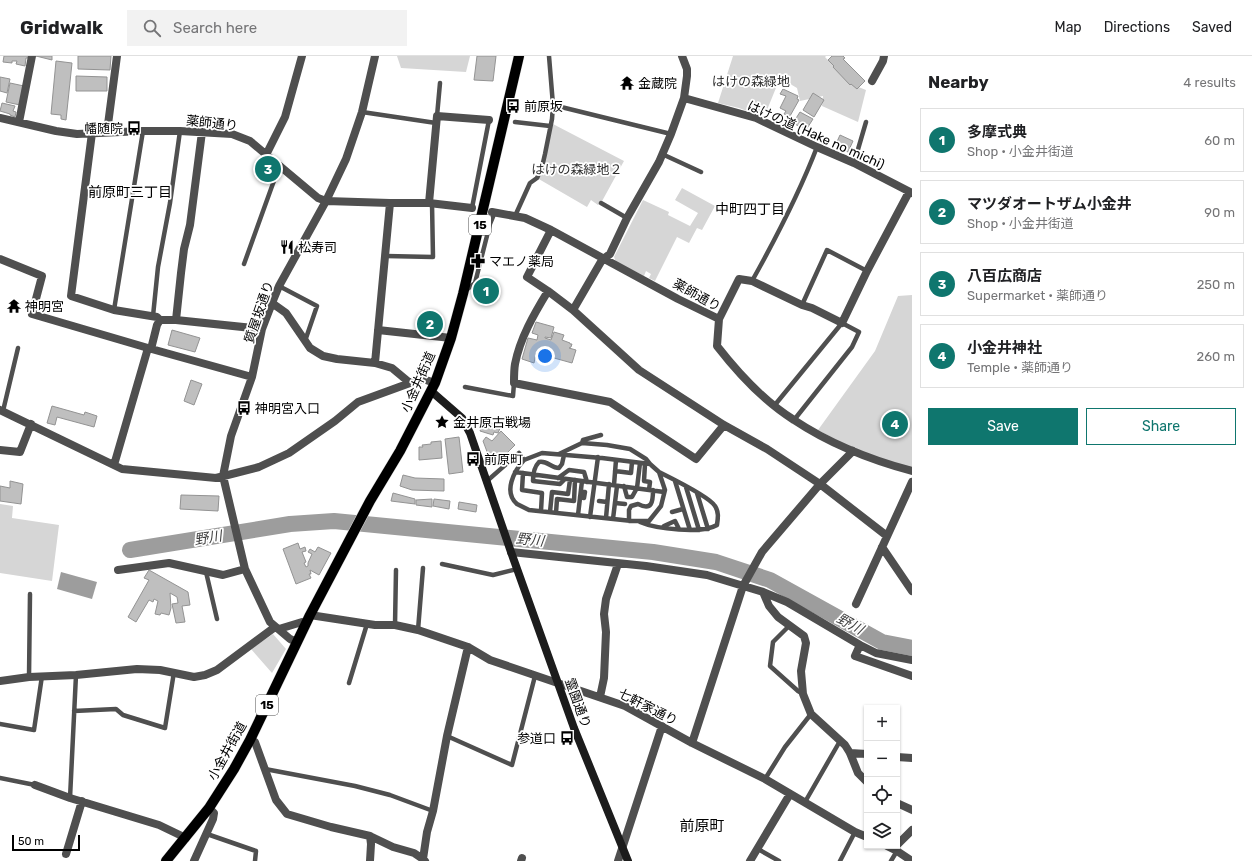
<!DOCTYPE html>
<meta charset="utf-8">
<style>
body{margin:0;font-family:Rubik,"Noto Sans JP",sans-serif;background:#f2f2f2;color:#202124}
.controls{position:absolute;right:12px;bottom:12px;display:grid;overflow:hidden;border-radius:0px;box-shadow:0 1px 3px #0004}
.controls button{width:36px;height:36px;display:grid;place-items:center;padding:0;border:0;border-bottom:1px solid #e0e0e0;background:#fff;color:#202124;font:20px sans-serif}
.scale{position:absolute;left:12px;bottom:10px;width:68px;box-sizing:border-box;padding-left:4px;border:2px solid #000;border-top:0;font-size:11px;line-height:14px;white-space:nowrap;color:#000;-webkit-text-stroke:3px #fff;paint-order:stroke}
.you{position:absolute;left:545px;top:300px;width:14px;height:14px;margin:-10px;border:3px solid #fff;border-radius:50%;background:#1a73e8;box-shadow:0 0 0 6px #1a73e833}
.badge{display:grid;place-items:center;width:26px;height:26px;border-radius:50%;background:#0f766e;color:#fff;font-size:13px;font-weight:700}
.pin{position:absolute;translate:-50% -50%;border:2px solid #fff;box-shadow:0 1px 4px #0006}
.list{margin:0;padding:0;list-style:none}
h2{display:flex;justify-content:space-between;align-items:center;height:52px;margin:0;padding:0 16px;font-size:17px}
h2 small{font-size:13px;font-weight:400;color:#757577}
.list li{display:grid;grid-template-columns:26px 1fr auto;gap:12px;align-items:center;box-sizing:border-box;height:64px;margin:0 8px 8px;padding:0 8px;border:1px solid #e0e0e0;border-radius:0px}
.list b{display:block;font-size:15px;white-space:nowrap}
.list p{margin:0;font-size:13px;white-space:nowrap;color:#757577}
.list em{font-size:13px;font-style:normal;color:#757577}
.actions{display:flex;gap:8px;padding:12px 16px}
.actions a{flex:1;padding:9px 0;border:1px solid #0f766e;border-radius:0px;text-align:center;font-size:14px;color:#0f766e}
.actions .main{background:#0f766e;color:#fff}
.icon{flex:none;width:22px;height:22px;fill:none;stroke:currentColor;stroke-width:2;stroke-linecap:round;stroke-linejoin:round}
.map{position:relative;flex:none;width:912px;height:805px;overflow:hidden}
header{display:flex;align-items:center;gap:24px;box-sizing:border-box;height:56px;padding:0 20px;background:#fff;border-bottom:1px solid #e0e0e0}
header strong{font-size:19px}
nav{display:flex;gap:22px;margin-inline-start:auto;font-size:14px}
.search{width:280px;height:36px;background:#f2f2f2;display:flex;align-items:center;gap:10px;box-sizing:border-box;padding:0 14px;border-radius:0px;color:#757577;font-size:15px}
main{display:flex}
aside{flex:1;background:#fff}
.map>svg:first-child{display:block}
.green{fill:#d6d6d6}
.water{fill:#9d9d9d}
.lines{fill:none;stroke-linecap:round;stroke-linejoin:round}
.river{stroke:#9d9d9d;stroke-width:16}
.building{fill:#bfbfbf;stroke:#939393}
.primary-casing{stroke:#dbdbdb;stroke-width:11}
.lane{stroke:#4f4f4f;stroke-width:4.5}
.street{stroke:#4f4f4f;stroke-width:8}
.secondary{stroke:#1c1c1c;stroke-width:8}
.primary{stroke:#000;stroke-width:10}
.labels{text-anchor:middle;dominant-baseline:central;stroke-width:3.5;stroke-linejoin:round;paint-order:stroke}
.shield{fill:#fff;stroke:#4c4c4c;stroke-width:1}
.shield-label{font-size:12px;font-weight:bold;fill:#000}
.park-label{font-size:13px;fill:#2d2d2d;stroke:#fff}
.poi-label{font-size:13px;fill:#000;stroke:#fff;text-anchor:start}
.street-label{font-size:13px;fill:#000;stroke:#fff}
.neighbourhood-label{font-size:14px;fill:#000;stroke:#fff}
.water-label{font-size:14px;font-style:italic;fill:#3e3e3e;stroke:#fff}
.quarter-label{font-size:15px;fill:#000;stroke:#fff}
</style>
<header>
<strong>Gridwalk</strong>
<div class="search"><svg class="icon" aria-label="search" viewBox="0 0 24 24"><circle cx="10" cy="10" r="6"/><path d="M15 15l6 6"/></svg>Search here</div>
<nav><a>Map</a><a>Directions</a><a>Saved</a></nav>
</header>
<main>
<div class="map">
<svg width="912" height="805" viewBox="0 0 912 805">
<rect width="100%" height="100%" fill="#fff"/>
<path class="green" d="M397 0H470L466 16 401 12Z
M733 0H826L825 1 851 28 866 34 858 66 822 50 823 40 800 45 797 32 780 22 767 54 758 59 739 52 718 47Z
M551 67 624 105 601 147 598 149 591 144 587 151 537 122 542 111Z
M682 132 715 150 702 174 697 172 689 187 677 181 655 225 649 222 651 218 646 215 644 220 616 206 614 201 643 144 669 156 668 159 690 170 698 157 675 144Z
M912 239V413L851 392 818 374 875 295 898 240Z
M0 448 13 450 12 462 59 469 52 525 0 517Z
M273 578 286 593 272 617 251 593Z"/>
<path class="water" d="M61 516 97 526 92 543 57 533Z"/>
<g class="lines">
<path class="river" d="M130 494 290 468 334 465 653 496 716 506 770 524 882 586 912 592"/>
</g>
<path class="building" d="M4 0H29L28 2H26L25 10 16 8 17 5H12V7L3 6Z
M36 0H52V4Z
M78 0H111L110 14 78 13Z
M477 0H496L493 25 474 24Z
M832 0H843L845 2 843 3 865 25 857 33 851 28 850 29 833 11 834 10 828 4Z
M56 5 72 7 66 64 61 63V59L51 58Z
M76 20 107 21V35H76Z
M0 21 10 23 7 37 0 35Z
M10 27 24 30 20 49 6 46Z
M783 33 798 40 797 43 799 44 790 60 784 58 786 55 780 52 786 40 780 38Z
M813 37 824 44 814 61 803 54Z
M2 47 15 50 13 55 16 56 15 61 10 59V58L0 55Z
M800 56 813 63 806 74 793 67Z
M840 79 853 85 848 96 835 90Z
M477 230 496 232 495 239 477 237Z
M536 266 554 271 551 282 545 281V282L551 284 554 276 564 279 562 284 570 287V288H572L571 291 569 292 576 294 572 307 536 297 534 307 522 303 528 282 537 284 538 279 532 277Z
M172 274 200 282 195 296 168 289Z
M191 324 202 328 194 349 184 345Z
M52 350 84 359 85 356 97 360 94 371 57 361 55 369 47 367Z
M479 363 501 370 498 377 494 376 493 379 480 375 481 372 477 368Z
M501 375 515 389 496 408 489 401 483 385 486 381 492 385Z
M459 381 463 416 449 418 445 383Z
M441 385 442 402 419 404V391H423L422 389 431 388V386Z
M403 419 415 422 444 423V435L412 434 400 430Z
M10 425 23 428 21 448 0 445V430L10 432Z
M393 437 415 443V448L391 445Z
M181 439 219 440 218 455 180 453Z
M432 443V451L416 449V444Z
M434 443 450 445 449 453 433 450Z
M459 446 477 449 476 456 458 453Z
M298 487 300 493 305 491 306 495 302 496 306 506 304 507 306 511 308 510V507L312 498 308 496 310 493 315 496 318 491 331 497 319 519 310 514 311 518H309L311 522 296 528 283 493Z
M149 514 188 536 190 549 182 550 185 566 176 567 172 548 178 547 177 541 170 537 171 552 169 559 161 557 160 559 155 558 158 545 154 543 153 546 149 544 136 566 128 561 149 524 144 522Z"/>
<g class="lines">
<defs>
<path id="primary" d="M166 805 209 752 234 713 250 684 310 559 370 445 400 395 435 327 451 282 463 238 519 0"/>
</defs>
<use href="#primary" class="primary-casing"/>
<path class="lane" d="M553 49 671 78
M362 56 436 67
M437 60 440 27
M515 66 550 70
M662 98 701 116
M854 107 866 66
M601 147 627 162
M472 152 489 64
M515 160 530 127 537 122 542 111 545 98 552 63 553 49 549 0
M386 200 433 201 432 147
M244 208 280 108
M752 225C776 182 799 138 817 91
M279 230 317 250 305 285
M465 235 475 227 490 168 495 156
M802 249 827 194 867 215
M114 254 143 75
M153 260 158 211 170 147 180 75
M465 331 513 340 514 327
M774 350 842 267 859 276 852 291 794 364
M3 355 18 292
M582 387 583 384 601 379
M559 398 582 387 607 389 630 393 646 403 650 408
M564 399 562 408 559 412C551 412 547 404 539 406 534 411 533 417 533 425L560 428 565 423
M645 408 644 425 650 426 649 434
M615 415 631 417 632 406
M515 416 664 436
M523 417 522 434 542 437 541 455
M558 422 569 414 584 416 587 426
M487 425 519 397 524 404 542 397 602 402 650 408 659 416 665 434 661 450 649 465H632L529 454C525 452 521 450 517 448 503 436 514 415 524 404
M675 425 690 474
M614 429 616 404
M624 430 627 441H632L637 432 640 407
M686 431 699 474
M697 437 708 473
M580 441 584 442 585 436H581
M599 445 607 446
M615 447 625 448
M550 456 552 436 568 438 570 424
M672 456 683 453
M556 457 557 443 574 445 575 424
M578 459 582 425
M590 461 598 401
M606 462 609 428
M613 463 617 430
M629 465V454L631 450 638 448C652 455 653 446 653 434
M640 466C656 473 702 478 717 469 718 462 719 456 715 450 710 441 671 422 659 416
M664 470 675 465 679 473
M442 508 493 519 517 513
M206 516 217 563
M395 569 396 514
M790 569 773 586 770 610 798 635 803 638
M418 574 423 512
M29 621 30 538
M349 627 367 568
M74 655 116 653 123 659 165 672 174 616
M0 668 34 674 42 620
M447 680 512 709 535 620
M265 713 355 730 390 739 433 755
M0 722 35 729
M765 723 785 691 811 658
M70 742 76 619
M805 746 840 685
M207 778 256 795 255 805
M758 793 779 805
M840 805 855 776
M891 805 897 795"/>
<path class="street" d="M872 25 883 5 884 0
M684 42 756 62 817 91 854 107 912 137
M0 62 56 75 77 78 143 75H180L232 78 250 85 318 142 326 145 390 147H429L472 152
M19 66 32 0
M107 76 117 0
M92 77 71 240 114 254 157 261 160 264H176L181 217 184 193 190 169 202 76
M267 97 285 61 302 0
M429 147 437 60 489 64
M492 156 525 162 551 174 678 243 719 263 717 290C738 317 765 346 794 364 830 388 871 404 912 415
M551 174 527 221 548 235 573 254 639 314 724 369 767 393 820 428 887 480
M0 203 42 220 32 258 148 292 114 409
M548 235C534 258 520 282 515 308 514 314 514 321 514 327L610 346 696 403 724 369
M272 247 286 257 310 292 323 300 337 303 375 307 392 312 410 327
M573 254 602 204 610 198 627 162 659 106 671 78 684 42 687 20V13L682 0
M719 263 739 223 752 225 802 249 812 252 842 267 867 215 909 136
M176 264 262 273
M378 274 451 282
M148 292 252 321
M151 293 157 269 160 264
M375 307 390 147
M0 354 122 413 216 422 259 411 289 397 335 365 358 346 410 327 423 323 435 327
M0 394 20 396 31 368
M882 491 912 535
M511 496 646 510 707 519 763 536 787 546 860 589 876 597 912 604
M118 514 169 507 223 519 245 513
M763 536 769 550 778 561 804 580 806 587 801 615 803 638 811 658 845 689 850 697 858 717 867 726
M856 548 912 426
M310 559 375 569H395L418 574 468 591 490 604 625 650 692 687 765 723 855 776 867 781
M279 573 302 566 306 568
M297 586 290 583 270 566 245 513 223 420 231 380 252 321 262 273 272 247 279 230 326 145 346 103 362 56 375 0
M860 589 855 600 912 620
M0 625 29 621 76 619 137 613 160 614 194 621 205 619 217 614 275 571
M600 641 604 622 606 576 604 558 606 543 618 508
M250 684 255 686 276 744 287 758 331 771 370 780 393 791 414 797 423 803 425 805
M692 687 743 530 762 496 820 428 853 395
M850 697 867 698
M897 701 912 702
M35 729 70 742 159 769 186 782
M897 747 912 754
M370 780 371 788 370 805
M897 789 912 774
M887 790 897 795 912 805
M66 798 82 745
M423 803 427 776 433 755 447 680 468 591
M194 805 213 763 214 757 209 752
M521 805 522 802
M618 805 662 670
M750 805 790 738"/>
<path class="secondary" d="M431 335 462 362 470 377 511 496 574 672 628 805"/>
<use href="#primary" class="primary"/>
</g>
<defs>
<symbol id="temple-bare" viewBox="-9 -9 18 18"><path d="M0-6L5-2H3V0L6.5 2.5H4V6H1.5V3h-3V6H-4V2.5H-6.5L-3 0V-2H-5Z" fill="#000" stroke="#fff" stroke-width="2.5" paint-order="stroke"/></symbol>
<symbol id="bus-bare" viewBox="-9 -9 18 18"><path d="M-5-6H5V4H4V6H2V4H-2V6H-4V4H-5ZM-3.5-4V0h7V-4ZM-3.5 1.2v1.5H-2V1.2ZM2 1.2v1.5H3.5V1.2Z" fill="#000" stroke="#fff" stroke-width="2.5" paint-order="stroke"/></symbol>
<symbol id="restaurant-bare" viewBox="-9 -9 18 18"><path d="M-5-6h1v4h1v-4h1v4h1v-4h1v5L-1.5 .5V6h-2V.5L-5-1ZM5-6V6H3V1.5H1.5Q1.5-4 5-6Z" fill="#000" stroke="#fff" stroke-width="2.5" paint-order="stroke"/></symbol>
<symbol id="pharmacy-bare" viewBox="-9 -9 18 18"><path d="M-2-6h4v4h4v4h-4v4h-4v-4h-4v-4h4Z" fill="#000" stroke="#fff" stroke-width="2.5" paint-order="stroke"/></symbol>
<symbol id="sight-bare" viewBox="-9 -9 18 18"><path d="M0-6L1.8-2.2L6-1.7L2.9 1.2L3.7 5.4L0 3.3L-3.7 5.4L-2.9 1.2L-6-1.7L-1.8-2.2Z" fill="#000" stroke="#fff" stroke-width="2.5" paint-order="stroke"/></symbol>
</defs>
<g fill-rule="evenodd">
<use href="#temple-bare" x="617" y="17" width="20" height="20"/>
<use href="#bus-bare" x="503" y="40" width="20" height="20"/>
<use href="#bus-bare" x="124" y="62" width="20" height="20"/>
<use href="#restaurant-bare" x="277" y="181" width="20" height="20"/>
<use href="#pharmacy-bare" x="468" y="195" width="20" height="20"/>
<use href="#temple-bare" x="4" y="240" width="20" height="20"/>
<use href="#bus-bare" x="234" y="342" width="20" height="20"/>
<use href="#sight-bare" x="432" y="356" width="20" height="20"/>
<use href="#bus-bare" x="463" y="393" width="20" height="20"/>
<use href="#bus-bare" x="557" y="672" width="20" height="20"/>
</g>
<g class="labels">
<g class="shield">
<rect x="469" y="159" width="22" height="20" rx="3"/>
<rect x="256" y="639" width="22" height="20" rx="3"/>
</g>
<g class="shield-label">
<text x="480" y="169">15</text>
<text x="267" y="649">15</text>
</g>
<g class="park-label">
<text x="751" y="25">はけの森緑地</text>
<text x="577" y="113">はけの森緑地２</text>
</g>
<g class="poi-label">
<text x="638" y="27">金蔵院</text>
<text x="524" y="50">前原坂</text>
<text x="123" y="72" text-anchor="end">幡随院</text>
<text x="298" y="191">松寿司</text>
<text x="489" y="205">マエノ薬局</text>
<text x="25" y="250">神明宮</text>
<text x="255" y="352">神明宮入口</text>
<text x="453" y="366">金井原古戦場</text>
<text x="484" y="403">前原町</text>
<text x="556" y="682" text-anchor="end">参道口</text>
</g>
<g class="street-label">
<text transform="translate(212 67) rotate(6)">薬師通り</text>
<text transform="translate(816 79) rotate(24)">はけの道 (Hake no michi)</text>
<text transform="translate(697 239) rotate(29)">薬師通り</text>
<text transform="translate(259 256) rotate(-71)">質屋坂通り</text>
<text transform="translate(418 326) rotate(-66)">小金井街道</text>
<text transform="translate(578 647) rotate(70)">霊園通り</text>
<text transform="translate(648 651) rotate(27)">七軒家通り</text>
<text transform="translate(227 695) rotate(-61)">小金井街道</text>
</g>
<g class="neighbourhood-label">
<text x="130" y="136">前原町三丁目</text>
<text x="750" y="153">中町四丁目</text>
</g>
<g class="water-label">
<text transform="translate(208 482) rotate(-9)">野川</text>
<text transform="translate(530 484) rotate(6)">野川</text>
<text transform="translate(850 568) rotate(29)">野川</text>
</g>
<g class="quarter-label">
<text x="702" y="770">前原町</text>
</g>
</g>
</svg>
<div class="controls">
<button>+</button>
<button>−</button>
<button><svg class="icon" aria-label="locate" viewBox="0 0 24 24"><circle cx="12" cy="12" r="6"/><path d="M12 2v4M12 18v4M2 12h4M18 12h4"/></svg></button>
<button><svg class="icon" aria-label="layers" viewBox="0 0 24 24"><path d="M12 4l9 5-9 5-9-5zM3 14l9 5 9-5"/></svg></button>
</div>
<div class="scale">50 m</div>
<div class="you"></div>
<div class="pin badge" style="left:486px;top:235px">1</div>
<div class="pin badge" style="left:430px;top:268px">2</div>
<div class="pin badge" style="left:268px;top:113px">3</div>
<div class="pin badge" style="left:895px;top:368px">4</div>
</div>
<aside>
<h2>Nearby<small>4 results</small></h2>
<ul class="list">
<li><span class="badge">1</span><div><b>多摩式典</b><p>Shop · 小金井街道</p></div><em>60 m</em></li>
<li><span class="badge">2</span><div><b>マツダオートザム小金井</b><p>Shop · 小金井街道</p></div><em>90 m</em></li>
<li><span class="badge">3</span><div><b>八百広商店</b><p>Supermarket · 薬師通り</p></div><em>250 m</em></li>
<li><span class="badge">4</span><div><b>小金井神社</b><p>Temple · 薬師通り</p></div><em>260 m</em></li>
</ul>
<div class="actions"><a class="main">Save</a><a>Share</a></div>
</aside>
</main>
